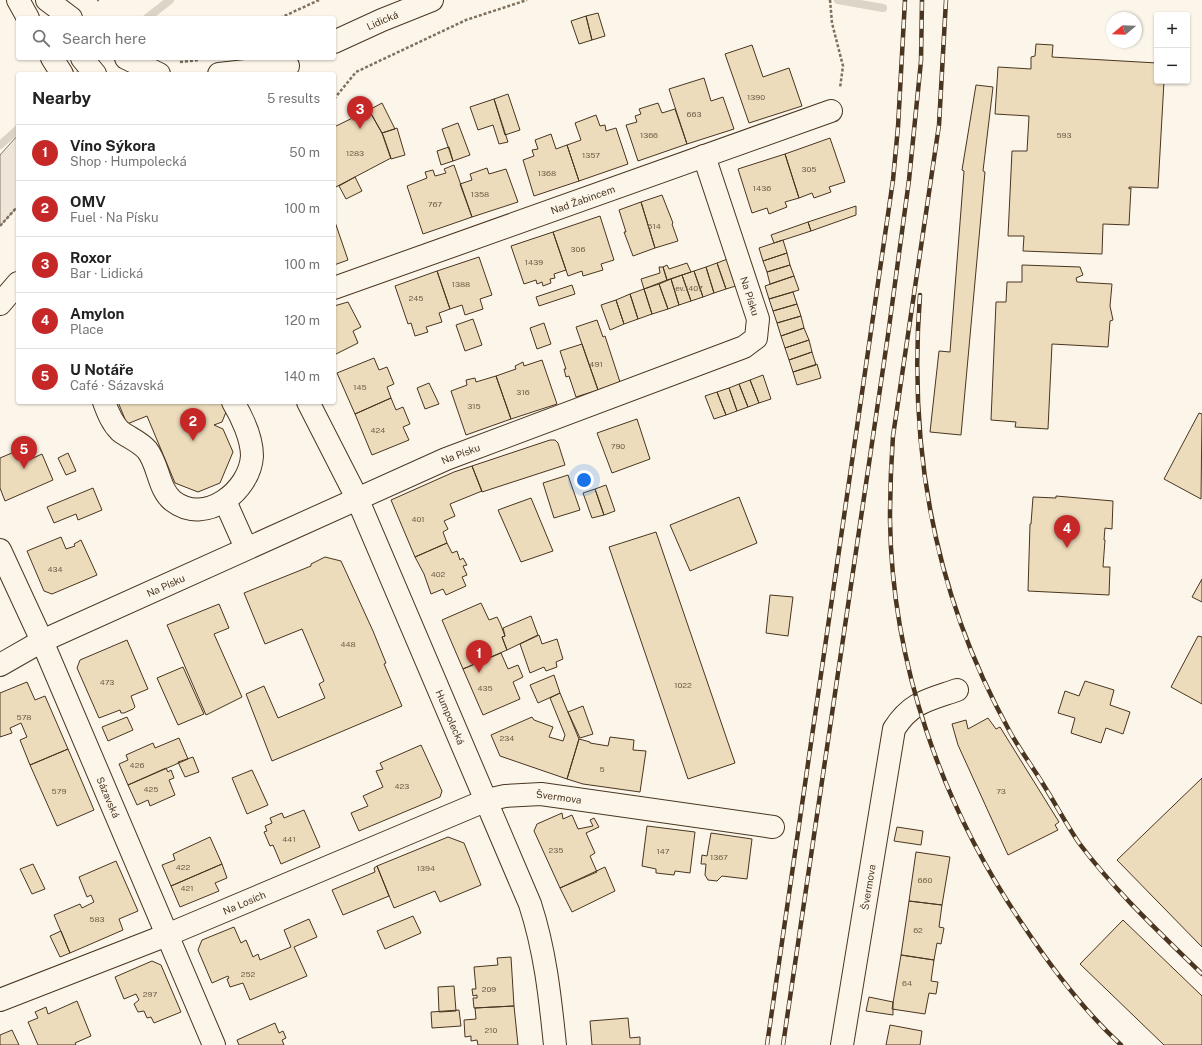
<!DOCTYPE html>
<meta charset="utf-8">
<style>
body{margin:0;font-family:"Public Sans",sans-serif;background:#f6f6f6;color:#222}
.controls{position:absolute;right:12px;top:12px;display:grid;overflow:hidden;border-radius:4px;box-shadow:0 1px 3px #0004}
.controls button{width:36px;height:36px;display:grid;place-items:center;padding:0;border:0;border-bottom:1px solid #e0e0e0;background:#fff;color:#222;font:20px sans-serif}
.compass{position:absolute;left:1106px;top:12px;width:36px;height:36px;border-radius:50%;background:#fff;box-shadow:0 1px 3px #0004;rotate:251deg}
.you{position:absolute;left:584px;top:480px;width:14px;height:14px;margin:-10px;border:3px solid #fff;border-radius:50%;background:#1a73e8;box-shadow:0 0 0 6px #1a73e833}
.badge{display:grid;place-items:center;width:26px;height:26px;border-radius:50%;background:#c62828;color:#fff;font-size:13px;font-weight:700}
.pin{position:absolute;translate:-50% -33px;filter:drop-shadow(0 1px 2px #0008)}
.pin::after{content:'';position:absolute;top:21px;width:14px;height:12px;background:inherit;clip-path:polygon(0 0,100% 0,50% 100%)}
.list{margin:0;padding:0;list-style:none}
h2{display:flex;justify-content:space-between;align-items:center;height:52px;margin:0;padding:0 16px;font-size:17px}
h2 small{font-size:13px;font-weight:400;color:#767676}
.list li{display:grid;grid-template-columns:26px 1fr auto;gap:12px;align-items:center;box-sizing:border-box;height:56px;padding:0 16px;border-top:1px solid #e0e0e0}
.list b{display:block;font-size:15px;white-space:nowrap}
.list p{margin:0;font-size:13px;white-space:nowrap;color:#767676}
.list em{font-size:13px;font-style:normal;color:#767676}
.icon{flex:none;width:22px;height:22px;fill:none;stroke:currentColor;stroke-width:2;stroke-linecap:round;stroke-linejoin:round}
.map{position:relative;flex:none;width:1202px;height:1045px;overflow:hidden}
.search{position:absolute;background:#fff;box-shadow:0 1px 3px #0004;left:16px;top:16px;width:320px;height:44px;display:flex;align-items:center;gap:10px;box-sizing:border-box;padding:0 14px;border-radius:4px;color:#767676;font-size:15px}
.panel{position:absolute;background:#fff;box-shadow:0 1px 3px #0004;left:16px;top:72px;width:320px;height:332px;border-radius:4px}
.map>svg:first-child{display:block}
.green{fill:#ede6d9;stroke:#887966}
.lines{fill:none;stroke-linecap:round;stroke-linejoin:round}
.stream{stroke:#dcd4c6;stroke-width:8}
.building{fill:#ecdcbc;stroke:#4a3520}
.minor-casing{stroke:#4a3520;stroke-width:24}
.major-casing{stroke:#4a3520;stroke-width:24}
.path{stroke:#7f6f5c;stroke-width:2.5;stroke-dasharray:3 2;stroke-linecap:butt}
.minor{stroke:#fbf6e9;stroke-width:22}
.major{stroke:#fbf6e9;stroke-width:22}
.rail-casing{stroke:#4a3520;stroke-width:4.5}
.rail{stroke:#fbf6e9;stroke-width:3;stroke-dasharray:9;stroke-linecap:butt}
.labels{text-anchor:middle;dominant-baseline:central;stroke-width:3;stroke-linejoin:round;paint-order:stroke}
.number-label{font-size:8px;fill:#725f47}
.street-label{font-size:10px;fill:#4a3520;stroke:#fbf6e9}
</style>
<div class="map">
<svg width="1202" height="1045" viewBox="0 0 1202 1045">
<rect width="100%" height="100%" fill="#fbf6e9"/>
<path class="green" d="M18 135V206L0 226V155Z"/>
<g class="lines">
<path class="stream" d="M838 0 883 8
M147 18 170 0
M79 74 97 58
M0 145 18 129"/>
</g>
<path class="building" d="M598 13 605 36 592 40 586 16Z
M586 16 592 40 579 44 571 21Z
M1036 44 1053 45 1052 57 1157 63V81H1164L1158 188 1129 187V189L1131 188 1129 225 1103 224 1102 254 1023 251 1024 236H1008L1012 151H1027L1029 116 995 114 998 67 1031 69V57L1035 56Z
M752 45 763 77 789 68 802 106 749 123 725 54Z
M704 78 711 101 723 97 734 129 687 144 669 89Z
M976 85 993 87 983 171 985 172 961 435 930 432 939 351 950 352 964 171 962 170Z
M508 94 520 130 505 135 494 99Z
M494 99 508 142 499 144 493 125 478 130 470 107Z
M382 103 395 129 382 133 369 110Z
M658 103 662 113 675 109 687 144 638 161 626 125 637 122 635 116 641 114 639 109Z
M369 110 383 135 391 158 334 188V127Z
M596 115 600 126 605 125 606 131 616 128 628 164 579 181 567 145 581 140 575 123Z
M458 123 470 155 453 161 442 129Z
M397 128 405 155 391 159 382 133Z
M551 134 556 149 567 145 579 181 534 196 523 160 534 156 532 150 538 149 535 140Z
M830 138 845 182 829 187 831 192 814 198 812 193 799 198 785 154Z
M449 147 453 161 441 165 437 151Z
M785 154 799 198 785 202 787 207 769 214 767 208 752 213 738 169Z
M454 165 472 217 423 234 407 186 427 178 425 172 433 170 435 176 439 175 446 173 444 169Z
M487 168 489 174 506 169 518 202 472 217 460 184 472 180 470 174Z
M355 177 362 191 346 199 339 186Z
M662 195 673 223 672 224 678 241 655 248 641 202Z
M641 202 655 248 633 256 624 232H626L619 210Z
M856 206V215L811 231 808 222Z
M600 216 614 260 601 264 603 270 583 276 582 271 568 276 553 232Z
M334 219 348 260 334 265Z
M808 222 811 231 774 243 771 235Z
M553 232 566 270 554 274 555 278 550 279 551 283 543 286 542 282 537 284 536 280 524 284 511 246Z
M783 240 787 253 763 261 759 248Z
M787 253 790 265 767 272 763 261Z
M479 257 492 295 480 299 483 309 465 315 462 305 450 309 437 271Z
M730 258 739 285 726 289 717 263Z
M687 263 691 272 667 280 663 267 667 265 669 269Z
M717 263 726 289 714 293 706 267Z
M790 265 794 276 770 284 767 272Z
M1022 265 1080 267 1083 275 1076 278 1077 282 1112 284 1110 306 1113 320 1110 321 1108 347 1052 344 1048 429 1015 427 1016 422 991 420 996 302H1006L1007 282H1022Z
M659 267H663L667 280 644 289 641 279 660 273Z
M706 267 714 293 703 297 694 271Z
M437 271 450 309 439 313 442 322 426 327 428 332 415 336 411 323 408 324 395 286Z
M694 271 703 297 691 301 682 275Z
M682 275 691 301 679 305 671 279Z
M794 276 799 290 769 299 765 286Z
M671 279 679 305 668 309 659 284Z
M659 284 668 309 652 314 644 289Z
M572 285 575 294 539 306 536 297Z
M644 289 652 314 638 319 630 294Z
M793 292 797 304 773 311 769 299Z
M630 294 638 319 624 324 616 300Z
M616 300 624 324 610 330 601 305Z
M348 302 361 327 353 331 358 343 334 355V306Z
M797 304 801 316 777 323 773 311Z
M801 316 804 328 781 336 777 323Z
M473 319 482 345 465 351 456 325Z
M597 320 603 337 605 336 620 382 598 390 576 327Z
M544 323 551 344 537 349 530 328Z
M804 328 809 340 785 348 781 336Z
M809 340 812 352 789 360 785 348Z
M582 344 598 390 576 397 569 376 566 377 564 369H566L560 351Z
M812 352 816 365 793 372 789 360Z
M374 358 379 370 387 367 394 384 387 387 391 398 355 414 337 373Z
M542 360 557 404 511 419 496 376 516 369 515 366 523 362 524 366Z
M817 364 821 378 797 385 793 372Z
M763 375 771 399 759 403 750 380Z
M496 376 511 419 466 435 451 391 467 385 466 380 475 378 476 382Z
M750 380 759 403 748 407 739 384Z
M429 383 439 404 425 409 417 388Z
M739 384 748 407 737 411 729 388Z
M729 388 737 411 726 415 717 392Z
M717 392 726 415 714 419 705 396Z
M391 398 396 410 403 407 410 424 403 427 409 440 372 455 355 414Z
M118 402H230L222 422 214 425 223 429 233 452 220 483 198 492 175 483 147 416 127 424Z
M1199 413 1202 414 1201 499 1164 479Z
M637 419 650 459 612 473 597 433Z
M550 440H555L558 443 565 465 482 492 472 466Z
M26 447 31 459 42 454 53 480 5 501 0 488V458Z
M68 453 76 471 66 475 58 458Z
M472 466 482 491 450 504 455 516 444 521 448 529 443 532 447 543 415 557 391 500 454 472Z
M568 475 580 510 554 518 543 483Z
M606 485 615 511 604 515 595 489Z
M93 488 102 510 78 520 76 514 54 523 47 507Z
M595 489 604 515 592 518 583 493Z
M1056 496 1113 501 1112 529 1105 528 1104 540H1105L1103 567H1110L1109 595 1028 591 1030 524H1031L1033 497 1056 498Z
M739 497 757 543 690 571 670 525Z
M531 498 553 551 521 562 498 510Z
M656 532 735 763 688 779 609 547Z
M61 537 66 549 75 546 74 544 81 540 97 575 52 594 44 591 27 551Z
M447 543 452 553 457 551 460 560 463 558 467 565 463 566 467 575 462 577 466 586 446 595 443 589 431 594 424 574 415 557Z
M325 557 341 561 373 631 386 663 384 664 402 706 272 761 246 694 264 686 278 718 325 698 319 684 324 681 302 629 265 644 244 593 311 566V564Z
M1202 579V602L1192 597Z
M770 595 793 597 788 636 766 633Z
M481 603 489 620 497 617 500 623 505 636 502 637 507 650 463 669 442 620Z
M219 604 229 628 214 634 242 697 206 715 167 625Z
M531 616 538 635 507 650 502 637 505 636 503 628Z
M539 635 542 644 557 639 563 659 556 662 557 667 546 671 544 667 530 673 520 644Z
M1198 636 1202 637V704L1171 687Z
M127 640 148 689 131 696 135 707 133 709 124 713H121L120 710 99 718 77 668 80 660Z
M501 653 508 669 518 665 523 677 513 682 520 699 483 715 463 669Z
M183 667 204 714 178 725 157 678Z
M554 675 560 693 538 703 530 685Z
M1085 681 1114 690 1110 705 1130 712 1123 734 1106 728 1101 743 1071 733 1075 718 1058 713 1065 691 1079 696Z
M27 682 35 700 45 696 68 749 30 765 20 740 27 737 21 723 10 728 12 733 0 737V693Z
M560 693 579 739 567 779 500 756 491 735 532 717 534 720 553 727 549 737 563 741 565 735 550 698Z
M583 706 593 734 580 738 568 712Z
M127 717 133 730 108 741 102 727Z
M988 718 996 729 1000 727 1059 822 1055 825 1058 830 1008 855 958 745 952 724 966 720 968 729Z
M610 737 634 740 633 750 646 751 640 792 583 784 567 779 579 739 590 742V743L608 746Z
M179 738 188 759 128 785 119 764 128 760 126 755 153 743 155 748Z
M421 745 442 791 440 797 359 831 351 813 368 806 363 796 383 787 376 771 383 769 380 763Z
M68 749 94 810 57 826 30 765Z
M193 757 199 772 185 777 178 762Z
M166 768 168 772 171 770 174 778 169 780 175 795 150 806 148 800 137 805 128 785Z
M252 770 268 805 247 814 232 778Z
M1202 778V947L1117 860Z
M304 810 320 847 281 864 273 845 270 846 264 832 267 831 265 826 272 823 270 818 282 813 284 818Z
M562 813 563 819 572 815 578 829 593 826 590 820 594 818 599 827 586 833 595 853 590 856 597 872 560 888 534 831 537 824Z
M647 826 695 832 690 873 675 871 674 875 656 873V869L642 866Z
M897 827 923 831 921 845 894 841Z
M711 833 752 839 747 879 722 876 717 881 708 880 705 875 706 864H701L702 855 707 856Z
M210 837 222 864 171 886 162 865 175 860 173 854Z
M448 837 464 843 481 885 440 902 435 891 394 908 377 866Z
M916 852 950 857 942 905 909 901Z
M116 861 138 911 119 919 123 930 70 953 54 915 80 904 82 908 94 902 91 895 87 897 79 877Z
M33 864 45 889 32 894 20 869Z
M222 864 227 878 215 883 219 891 180 907 171 886Z
M377 866 389 896 343 915 332 890 375 872 374 868Z
M605 867 615 891 572 912 560 888Z
M909 901 942 905 939 927 944 928 941 944 937 943 934 960 901 955Z
M413 916 421 933 385 949 377 931Z
M309 919 317 937 294 947 307 976 250 1000 243 983 230 987 227 979 229 978 228 976 212 983 198 950 202 940 234 927 241 943 246 940 253 957 258 954 260 960 291 947 284 930Z
M1123 920 1202 996V1045H1164L1080 964Z
M61 931 70 953 60 957 50 936Z
M901 955 934 960 931 981 938 982 936 994 929 993 925 1014 892 1009Z
M511 957 514 1006 474 1008 473 998H477V995L473 996 472 989H476L474 967 498 965 497 958Z
M152 961 161 965 181 1012 154 1023 151 1017 147 1018 144 1011 138 1012 134 1004 139 1000 136 994 124 999 115 977Z
M454 986 456 1011 439 1012 438 987Z
M869 997 893 1002V1015L866 1011Z
M77 1001 91 1036 75 1043 76 1045H38L28 1022 38 1018 35 1012 46 1007 48 1014Z
M514 1006 518 1045H478L477 1040 471 1041V1036L465 1037 464 1020 476 1019 475 1008Z
M459 1010 461 1026 432 1028 431 1012Z
M628 1018 630 1038 640 1037V1045H592L590 1021Z
M275 1023 279 1033 283 1031 286 1038 282 1040 284 1045H239L237 1040Z
M890 1025 922 1031 920 1045H886Z
M12 1030 19 1045H0V1035Z"/>
<g class="lines">
<defs>
<g id="minor">
<path id="s1" d="M334 288 831 111"/>
<path d="M104 402C108 413 112 423 120 431 129 438 139 441 147 450 159 465 158 489 173 501 205 526 250 491 252 456 252 439 242 417 233 402"/>
<path d="M225 501 246 548"/>
<path id="s2" d="M0 550 42 641 214 1045"/>
<path id="s3" d="M0 665 42 641 446 459 744 347 756 338 758 319 704 156"/>
<path id="s4" d="M0 1000 167 935 487 800 505 796 541 794 773 827"/>
<path id="s5" d="M842 1045 894 729C911 702 928 700 957 690"/>
</g>
<g id="major">
<path d="M18 0 28 18"/>
<path d="M47 0 71 18"/>
<path id="s6" d="M334 42 382 20 432 0"/>
<path d="M52 58 62 74"/>
<path d="M82 58 95 74"/>
<path d="M126 58 159 74"/>
<path d="M219 74 288 66"/>
<path d="M0 304 18 283"/>
<path id="s7" d="M308 402 357 498 530 904C545 950 550 996 555 1045"/>
</g>
</defs>
<use href="#minor" class="minor-casing"/>
<use href="#major" class="major-casing"/>
<path class="path" d="M97 0H99
M830 0 832 23 843 66 840 88
M280 18 319 0
M180 62 199 60
M334 99 356 72 466 20 527 0
M0 226 18 206"/>
<use href="#minor" class="minor"/>
<use href="#major" class="major"/>
<defs>
<path id="rail" d="M946 0 939 125 893 436C891 464 890 492 890 520 892 665 942 806 1023 925 1051 967 1083 1010 1121 1045
M920 295C908 450 934 595 1010 732 1020 750 1032 766 1043 784 1055 803 1066 824 1079 843 1115 891 1159 932 1202 974
M767 1045 893 180 898 127 905 0
M783 1045 888 335 909 180 921 61 922 0"/>
</defs>
<use href="#rail" class="rail-casing"/>
<use href="#rail" class="rail"/>
</g>
<g class="labels">
<g class="number-label">
<text x="756" y="97">1390</text>
<text x="694" y="114">663</text>
<text x="649" y="135">1366</text>
<text x="1064" y="135">593</text>
<text x="355" y="153">1283</text>
<text x="591" y="155">1357</text>
<text x="809" y="169">305</text>
<text x="547" y="173">1368</text>
<text x="762" y="188">1436</text>
<text x="480" y="194">1358</text>
<text x="435" y="204">767</text>
<text x="654" y="226">514</text>
<text x="578" y="249">306</text>
<text x="534" y="262">1439</text>
<text x="461" y="284">1388</text>
<text x="689" y="288">ev.1407</text>
<text x="416" y="298">245</text>
<text x="596" y="364">491</text>
<text x="360" y="387">145</text>
<text x="523" y="392">316</text>
<text x="474" y="406">315</text>
<text x="378" y="430">424</text>
<text x="618" y="446">790</text>
<text x="418" y="519">401</text>
<text x="55" y="569">434</text>
<text x="438" y="574">402</text>
<text x="348" y="644">448</text>
<text x="107" y="682">473</text>
<text x="683" y="685">1022</text>
<text x="485" y="688">435</text>
<text x="24" y="717">578</text>
<text x="507" y="738">234</text>
<text x="137" y="765">426</text>
<text x="602" y="769">5</text>
<text x="402" y="786">423</text>
<text x="151" y="789">425</text>
<text x="59" y="791">579</text>
<text x="1001" y="791">73</text>
<text x="289" y="839">441</text>
<text x="556" y="850">235</text>
<text x="663" y="851">147</text>
<text x="719" y="857">1367</text>
<text x="183" y="867">422</text>
<text x="426" y="868">1394</text>
<text x="925" y="880">660</text>
<text x="187" y="888">421</text>
<text x="97" y="919">583</text>
<text x="918" y="930">62</text>
<text x="248" y="974">252</text>
<text x="907" y="983">64</text>
<text x="489" y="989">209</text>
<text x="150" y="994">297</text>
<text x="491" y="1030">210</text>
</g>
<g class="street-label">
<text stroke="none"><textPath href="#s6" startOffset="53">Lidická</textPath></text>
<text stroke="none"><textPath href="#s1" startOffset="264">Nad Žabincem</textPath></text>
<text transform="translate(750 296) rotate(72)">Na Písku</text>
<text stroke="none"><textPath href="#s3" startOffset="507">Na Písku</textPath></text>
<text stroke="none"><textPath href="#s3" startOffset="184">Na Písku</textPath></text>
<text stroke="none"><textPath href="#s7" startOffset="346">Humpolecká</textPath></text>
<text stroke="none"><textPath href="#s2" startOffset="270">Sázavská</textPath></text>
<text stroke="none"><textPath href="#s4" startOffset="599">Švermova</textPath></text>
<text stroke="none"><textPath href="#s5" startOffset="160">Švermova</textPath></text>
<text stroke="none"><textPath href="#s4" startOffset="263">Na Losích</textPath></text>
</g>
</g>
</svg>
<div class="controls">
<button>+</button>
<button>−</button>
</div>
<svg class="compass" viewBox="-18 -18 36 36"><path d="M0-13l5 13h-10z" fill="#e53935"/><path d="M0 13l5-13h-10z" fill="#767676"/></svg>
<div class="you"></div>
<div class="pin badge" style="left:479px;top:673px">1</div>
<div class="pin badge" style="left:193px;top:441px">2</div>
<div class="pin badge" style="left:360px;top:129px">3</div>
<div class="pin badge" style="left:1067px;top:548px">4</div>
<div class="pin badge" style="left:24px;top:469px">5</div>
<div class="search"><svg class="icon" aria-label="search" viewBox="0 0 24 24"><circle cx="10" cy="10" r="6"/><path d="M15 15l6 6"/></svg>Search here</div>
<section class="panel">
<h2>Nearby<small>5 results</small></h2>
<ul class="list">
<li><span class="badge">1</span><div><b>Víno Sýkora</b><p>Shop · Humpolecká</p></div><em>50 m</em></li>
<li><span class="badge">2</span><div><b>OMV</b><p>Fuel · Na Písku</p></div><em>100 m</em></li>
<li><span class="badge">3</span><div><b>Roxor</b><p>Bar · Lidická</p></div><em>100 m</em></li>
<li><span class="badge">4</span><div><b>Amylon</b><p>Place</p></div><em>120 m</em></li>
<li><span class="badge">5</span><div><b>U Notáře</b><p>Café · Sázavská</p></div><em>140 m</em></li>
</ul>
</section>
</div>
